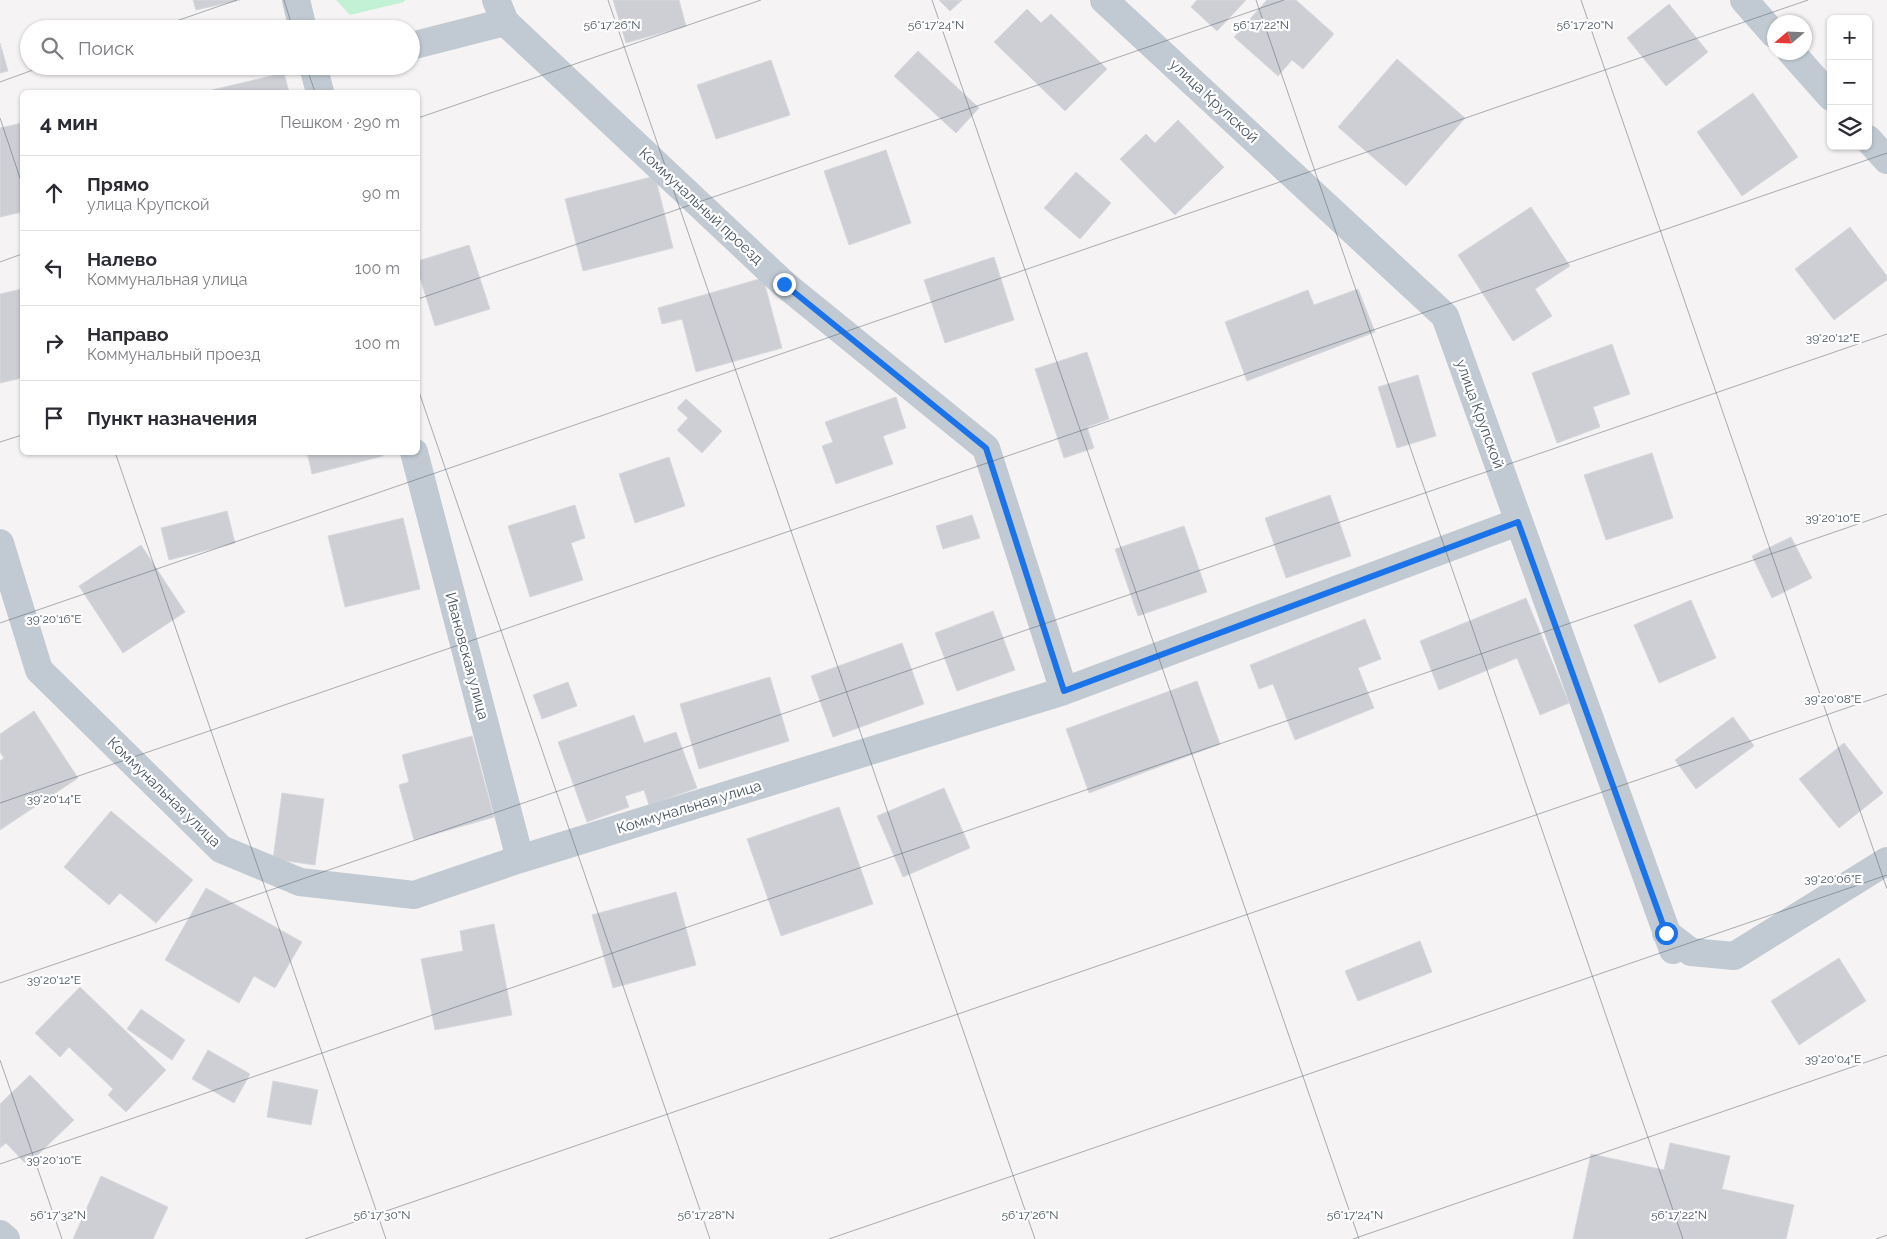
<!DOCTYPE html>
<html lang="ru">
<meta charset="utf-8">
<style>
body{margin:0;font-family:Raleway,sans-serif;background:#f2f2f3;color:#2b2b33}
.controls{position:absolute;right:15px;top:15px;display:grid;overflow:hidden;border-radius:8px;box-shadow:0 1px 4px #0004}
.controls button{width:45px;height:45px;display:grid;place-items:center;padding:0;border:0;border-bottom:1px solid #e1e1e2;background:#fff;color:#2b2b33;font:25px sans-serif}
.compass{position:absolute;left:1767px;top:15px;width:45px;height:45px;border-radius:50%;background:#fff;box-shadow:0 1px 4px #0004;rotate:251deg}
.stop{position:absolute;width:15px;height:15px;margin:-11px;border:4px solid #1a73e8;border-radius:50%;background:#fff}
.stop.end{background:#1a73e8;border-color:#fff;box-shadow:0 1px 5px #0008}
.list{margin:0;padding:0;list-style:none}
h2{display:flex;justify-content:space-between;align-items:center;height:65px;margin:0;padding:0 20px;font-size:21px}
h2 small{font-size:16px;font-weight:400;color:#7c7c81}
.list li{display:grid;grid-template-columns:32px 1fr auto;gap:15px;align-items:center;box-sizing:border-box;height:75px;padding:0 20px;border-top:1px solid #e1e1e2}
.list b{display:block;font-size:19px;white-space:nowrap}
.list p{margin:0;font-size:16px;white-space:nowrap;color:#7c7c81}
.list em{font-size:16px;font-style:normal;color:#7c7c81}
.icon{flex:none;width:28px;height:28px;fill:none;stroke:currentColor;stroke-width:2;stroke-linecap:round;stroke-linejoin:round}
.map{position:relative;flex:none;width:1887px;height:1239px;overflow:hidden}
.search{position:absolute;background:#fff;box-shadow:0 1px 4px #0004;left:20px;top:20px;width:400px;height:55px;display:flex;align-items:center;gap:12px;box-sizing:border-box;padding:0 18px;border-radius:28px;color:#7c7c81;font-size:19px}
.panel{position:absolute;background:#fff;box-shadow:0 1px 4px #0004;left:20px;top:90px;width:400px;height:365px;border-radius:8px}
.map>svg:first-child{display:block}
.green{fill:#c3f1d5}
.building{fill:#cdcfd5;stroke:#d7d9de}
.lines{fill:none;stroke-linecap:round;stroke-linejoin:round}
.minor{stroke:#c1cad2;stroke-width:28}
.route{stroke:#1a73e8;stroke-width:6}
.ticks{fill:none;stroke:#4a5661;stroke-width:1;stroke-opacity:0.45}
.labels{text-anchor:middle;dominant-baseline:central;stroke-width:4.5;stroke-linejoin:round;paint-order:stroke}
.street-label{font-size:15px;fill:#4a5661;stroke:#fff}
.ticks-label{font-size:12px;text-anchor:middle;fill:#4a5661;stroke:#fff;stroke-width:4.5;stroke-linejoin:round;paint-order:stroke}
</style>
<div class="map">
<svg width="1887" height="1239" viewBox="0 0 1887 1239">
<rect width="100%" height="100%" fill="#f5f3f3"/>
<path class="green" d="M336 0H405L404 2 350 15Z"/>
<path class="building" d="M193 0H240L196 10Z
M613 0H679L686 26 626 43Z
M939 0H962L950 11Z
M1197 0H1246L1217 31 1191 7Z
M1267 0H1296L1334 34 1303 69 1292 60 1278 76 1234 37Z
M1669 4 1708 52 1666 86 1627 38Z
M1027 9 1041 23 1051 14 1107 69 1065 111 994 42Z
M0 43 8 71 0 73Z
M918 51 979 108 956 133 894 76Z
M1397 59 1465 118 1406 186 1338 127Z
M771 60 790 115 716 139 697 85Z
M284 73 289 92H212V90Z
M1753 93 1798 157 1742 196 1697 132Z
M1178 120 1224 167 1175 215 1120 159 1146 134 1155 143Z
M22 123V212L0 217V128Z
M886 150 911 223 849 245 824 171Z
M1076 172 1111 203 1080 239 1044 208Z
M655 176 673 248 583 271 565 199Z
M1531 207 1570 266 1535 289 1552 316 1513 341 1458 255Z
M1850 227 1887 276V280L1834 320 1795 269Z
M469 245 490 309 435 326 418 271V261Z
M994 257 1014 320 945 343 924 280Z
M763 278 782 348 696 372 682 319 662 324 658 308Z
M22 289V378L0 383V294Z
M1358 289 1375 332 1247 381 1225 322 1308 290 1314 305Z
M1612 344 1630 394 1593 407 1600 427 1557 443 1532 373Z
M1087 352 1109 419 1087 427 1094 448 1064 458 1035 369Z
M1418 375 1436 436 1397 448 1378 387Z
M896 397 906 428 883 436 893 464 836 484 822 446 833 442 825 422Z
M686 399 722 431 702 453 677 430 688 418 677 408Z
M307 452H382L383 456 312 474Z
M1652 453 1673 518 1606 540 1584 475Z
M669 457 685 506 635 523 619 474Z
M1330 495 1351 556 1286 578 1265 518Z
M575 505 585 538 571 543 583 580 530 597 508 526Z
M227 511 235 543 169 560 161 528Z
M972 515 980 538 943 549 936 526Z
M403 518 420 589 345 607 328 536Z
M1184 526 1207 592 1138 616 1115 549Z
M1791 537 1812 578 1772 598 1752 556Z
M141 545 185 612 123 653 79 586Z
M1526 598 1569 703 1540 715 1517 658 1439 690 1420 641Z
M1691 600 1716 658 1659 683 1634 625Z
M993 611 1015 670 957 691 935 633Z
M1365 619 1381 659 1358 668 1374 708 1295 740 1273 684 1259 689 1250 665Z
M902 643 924 704 833 737 811 676Z
M770 677 789 741 699 769 680 704Z
M1197 681 1220 744 1089 793 1066 729Z
M568 682 577 706 542 719 533 695Z
M34 711 78 778 0 830V761L4 758 0 752V734Z
M634 715 644 743 676 732 697 788 649 805 644 790 625 796 629 807 587 822 558 742Z
M1733 717 1754 746 1696 789 1675 760Z
M472 736 494 817 414 840 399 785 409 782 402 755Z
M1844 743 1883 793 1839 828 1799 779Z
M944 788 970 848 903 877 877 816Z
M282 793 324 799 315 865 273 859Z
M839 807 873 904 781 936 747 839Z
M111 811 193 880 156 923 120 893 109 905 64 867Z
M206 888 302 942 275 988 254 976 239 1003 165 960Z
M676 892 696 965 613 988 592 915Z
M494 924 512 1015 435 1030 421 959 463 951 460 931Z
M1420 941 1432 972 1358 1001 1345 971Z
M1839 958 1866 1001 1799 1045 1771 1001Z
M80 987 166 1070 126 1112 108 1095 113 1089 69 1047 60 1057 35 1033Z
M141 1009 185 1040 172 1060 127 1029Z
M208 1050 250 1074 234 1103 192 1079Z
M30 1075 74 1120 27 1165 6 1143 0 1148V1104Z
M273 1081 318 1090 311 1125 267 1117Z
M1670 1143 1730 1156 1722 1189 1794 1205 1786 1239H1573L1591 1154 1664 1170Z
M101 1176 168 1207 153 1239H73Z"/>
<g class="lines">
<path class="minor" d="M296 0 303 29
M496 0 505 22 784 284 986 448 1064 691
M1104 0 1445 316 1673 950
M1744 0 1774 34
M411 46 505 22
M1791 52 1831 97
M313 66 320 92
M1868 139 1887 160
M414 452 520 859
M0 543 39 670 221 849 300 882 414 895 520 859 1064 691 1518 522
M1666 933 1691 952 1734 956 1887 861
M0 1234 6 1239"/>
</g>
<g class="lines">
<path class="route" d="M784 284 986 448 1064 691 1518 522 1666 933"/>
</g>
<path class="ticks" d="M284 0 293 29M608 0 1035 1239M932 0 1359 1239M1256 0 1683 1239M1581 0 1887 889M153 29 237 0M306 66 315 92M0 82 44 66M0 118 22 184M418 118 761 0M0 262 22 254M418 299 1284 0M418 389 710 1239M0 442 22 435M115 452 386 1239M0 623 1808 0M0 803 1887 153M0 983 1887 334M0 1060 62 1239M0 1164 1887 514M305 1239 1887 694M829 1239 1887 875M1353 1239 1887 1055M1876 1239 1887 1235"/>
<g class="labels">
<g class="street-label">
<text transform="translate(1214 101) rotate(43)">улица Крупской</text>
<text transform="translate(701 206) rotate(43)">Коммунальный проезд</text>
<text transform="translate(1480 414) rotate(70)">улица Крупской</text>
<text transform="translate(467 656) rotate(75)">Ивановская улица</text>
<text transform="translate(164 792) rotate(44)">Коммунальная улица</text>
<text transform="translate(689 807) rotate(-17)">Коммунальная улица</text>
</g>
</g>
<g class="ticks-label">
<text x="612" y="29">56°17'26"N</text>
<text x="936" y="29">56°17'24"N</text>
<text x="1261" y="29">56°17'22"N</text>
<text x="1585" y="29">56°17'20"N</text>
<text x="1833" y="342">39°20'12"E</text>
<text x="1833" y="522">39°20'10"E</text>
<text x="54" y="623">39°20'16"E</text>
<text x="1833" y="703">39°20'08"E</text>
<text x="54" y="803">39°20'14"E</text>
<text x="1833" y="883">39°20'06"E</text>
<text x="54" y="984">39°20'12"E</text>
<text x="1833" y="1063">39°20'04"E</text>
<text x="54" y="1164">39°20'10"E</text>
<text x="58" y="1219">56°17'32"N</text>
<text x="382" y="1219">56°17'30"N</text>
<text x="706" y="1219">56°17'28"N</text>
<text x="1030" y="1219">56°17'26"N</text>
<text x="1355" y="1219">56°17'24"N</text>
<text x="1679" y="1219">56°17'22"N</text>
</g>
</svg>
<div class="controls">
<button>+</button>
<button>−</button>
<button><svg class="icon" aria-label="layers" viewBox="0 0 24 24"><path d="M12 4l9 5-9 5-9-5zM3 14l9 5 9-5"/></svg></button>
</div>
<svg class="compass" viewBox="-18 -18 36 36"><path d="M0-13l5 13h-10z" fill="#e53935"/><path d="M0 13l5-13h-10z" fill="#7c7c81"/></svg>
<div class="stop" style="left:1666px;top:933px"></div>
<div class="stop end" style="left:784px;top:284px"></div>
<div class="search"><svg class="icon" aria-label="search" viewBox="0 0 24 24"><circle cx="10" cy="10" r="6"/><path d="M15 15l6 6"/></svg>Поиск</div>
<section class="panel">
<h2>4 мин<small>Пешком · 290 m</small></h2>
<ul class="list">
<li><svg class="icon" aria-label="ahead" viewBox="0 0 24 24"><path d="M12 20V5M6 11l6-6 6 6"/></svg><div><b>Прямо</b><p>улица Крупской</p></div><em>90 m</em></li>
<li><svg class="icon" aria-label="left" viewBox="0 0 24 24"><path d="M17 20v-9H6M10 6l-5 5 5 5"/></svg><div><b>Налево</b><p>Коммунальная улица</p></div><em>100 m</em></li>
<li><svg class="icon" aria-label="right" viewBox="0 0 24 24"><path d="M7 20v-9h11M14 6l5 5-5 5"/></svg><div><b>Направо</b><p>Коммунальный проезд</p></div><em>100 m</em></li>
<li><svg class="icon" aria-label="arrive" viewBox="0 0 24 24"><path d="M6 21V4h12l-3 4 3 4H6"/></svg><div><b>Пункт назначения</b></div></li>
</ul>
</section>
</div>
